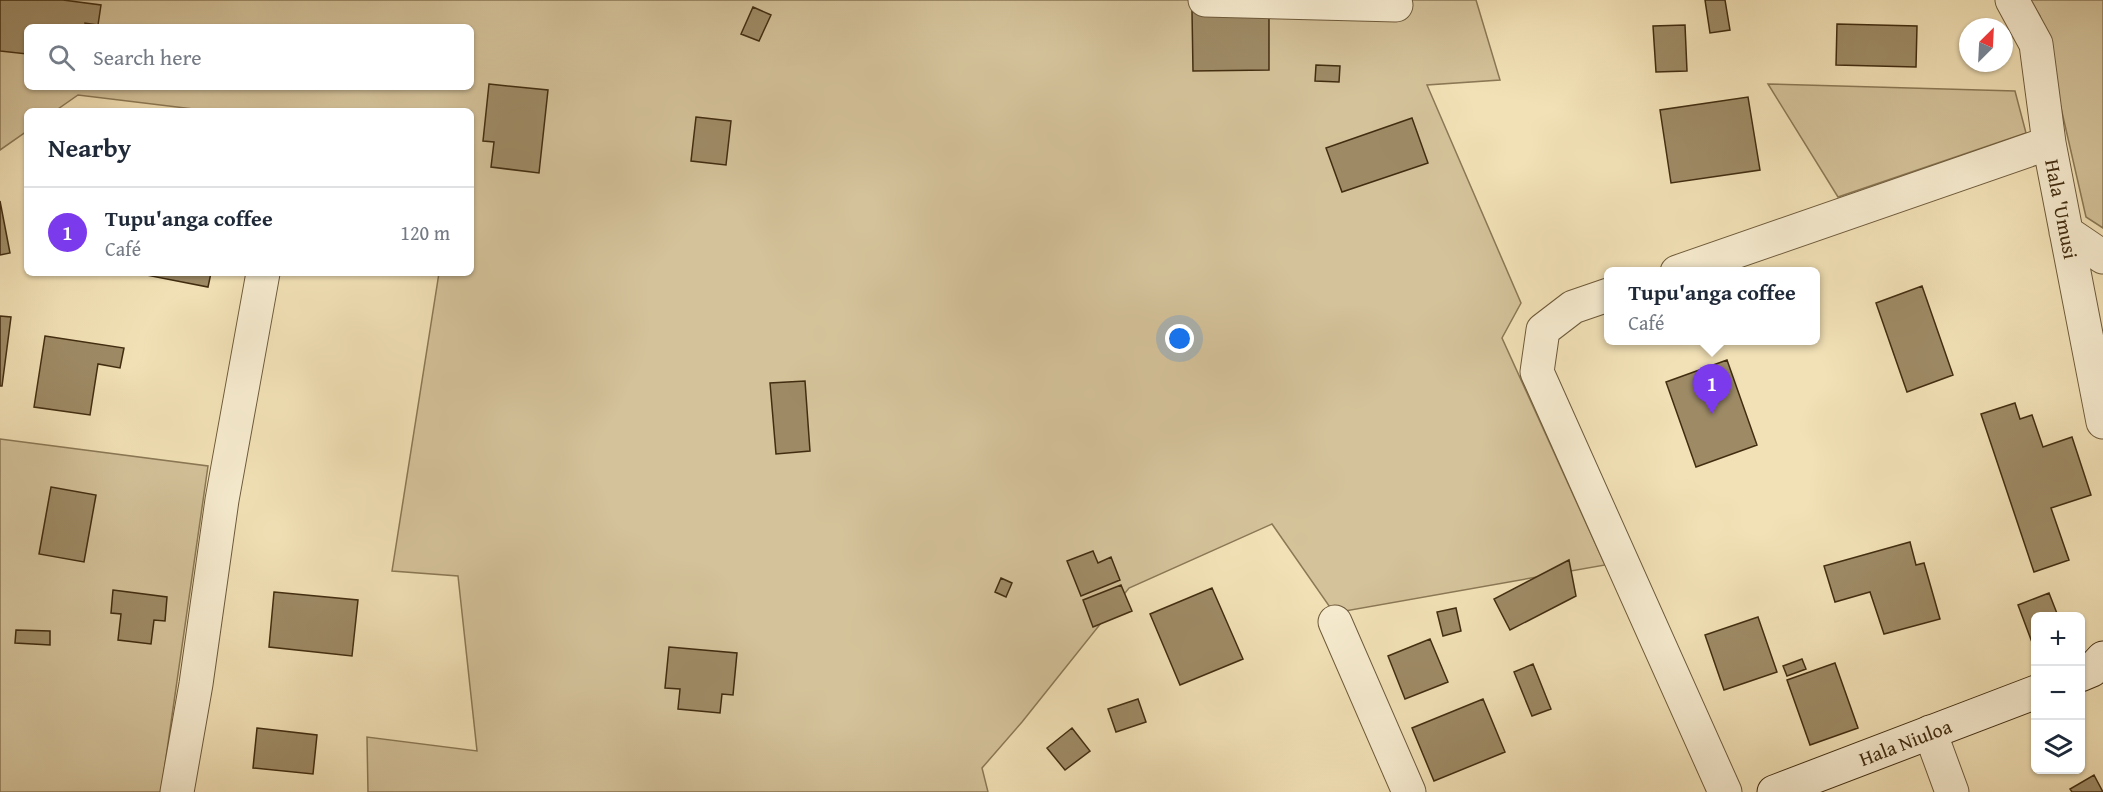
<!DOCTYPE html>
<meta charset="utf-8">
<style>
body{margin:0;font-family:"Gentium Book Plus",serif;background:#f6f6f7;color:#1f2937}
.controls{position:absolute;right:18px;bottom:18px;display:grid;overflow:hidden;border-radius:9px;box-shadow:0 2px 4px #0004}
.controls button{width:54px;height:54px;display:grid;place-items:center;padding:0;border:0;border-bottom:2px solid #e0e1e3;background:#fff;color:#1f2937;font:30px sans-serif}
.compass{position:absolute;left:1959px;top:18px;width:54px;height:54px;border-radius:50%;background:#fff;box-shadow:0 2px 4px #0004;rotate:24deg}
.you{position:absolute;left:1180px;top:339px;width:21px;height:21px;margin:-15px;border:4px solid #fff;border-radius:50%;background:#1a73e8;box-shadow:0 0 0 9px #1a73e833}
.badge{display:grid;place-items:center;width:39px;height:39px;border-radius:50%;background:#7c3aed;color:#fff;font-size:20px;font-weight:700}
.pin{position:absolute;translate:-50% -50px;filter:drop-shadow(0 2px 3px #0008)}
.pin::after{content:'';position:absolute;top:32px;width:21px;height:18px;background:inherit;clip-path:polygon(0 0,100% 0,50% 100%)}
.popup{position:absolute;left:1604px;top:267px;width:216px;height:78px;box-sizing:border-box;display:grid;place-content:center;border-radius:9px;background:#fff;filter:drop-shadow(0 2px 4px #0005);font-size:20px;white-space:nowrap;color:#747a83}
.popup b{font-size:22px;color:#1f2937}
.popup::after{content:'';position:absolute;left:50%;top:100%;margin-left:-12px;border:12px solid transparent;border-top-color:#fff}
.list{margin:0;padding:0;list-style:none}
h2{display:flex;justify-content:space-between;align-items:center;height:78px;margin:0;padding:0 24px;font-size:26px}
h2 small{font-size:20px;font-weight:400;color:#747a83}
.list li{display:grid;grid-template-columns:39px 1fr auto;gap:18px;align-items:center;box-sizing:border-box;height:90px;padding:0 24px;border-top:2px solid #e0e1e3}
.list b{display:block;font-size:22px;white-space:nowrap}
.list p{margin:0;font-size:20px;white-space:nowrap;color:#747a83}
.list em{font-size:20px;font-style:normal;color:#747a83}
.icon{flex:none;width:33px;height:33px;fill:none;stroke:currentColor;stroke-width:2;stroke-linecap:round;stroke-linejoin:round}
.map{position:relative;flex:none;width:2103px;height:792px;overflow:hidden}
.search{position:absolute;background:#fff;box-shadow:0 2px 4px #0004;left:24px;top:24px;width:450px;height:66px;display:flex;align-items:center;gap:15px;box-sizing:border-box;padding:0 21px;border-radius:9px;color:#747a83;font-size:22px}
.panel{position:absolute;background:#fff;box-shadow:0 2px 4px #0004;left:24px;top:108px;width:450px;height:168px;border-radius:9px}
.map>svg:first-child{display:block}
.green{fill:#d4c29a;stroke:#8b7855;stroke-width:1.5;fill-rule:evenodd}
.building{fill:#9e8b66;stroke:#422d10;stroke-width:1.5}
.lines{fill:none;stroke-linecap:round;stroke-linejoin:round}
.street-casing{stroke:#6e5a3a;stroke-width:35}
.secondary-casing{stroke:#422d10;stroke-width:35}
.street{stroke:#f7ecd0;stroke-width:33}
.secondary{stroke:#f7ecd0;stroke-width:33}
.labels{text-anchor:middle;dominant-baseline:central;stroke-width:4.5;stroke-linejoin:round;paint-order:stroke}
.street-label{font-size:20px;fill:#422d10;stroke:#f7ecd0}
</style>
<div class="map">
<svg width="2103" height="792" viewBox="0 0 2103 792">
<rect width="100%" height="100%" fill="#f2e1b6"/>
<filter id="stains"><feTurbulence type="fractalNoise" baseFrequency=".00333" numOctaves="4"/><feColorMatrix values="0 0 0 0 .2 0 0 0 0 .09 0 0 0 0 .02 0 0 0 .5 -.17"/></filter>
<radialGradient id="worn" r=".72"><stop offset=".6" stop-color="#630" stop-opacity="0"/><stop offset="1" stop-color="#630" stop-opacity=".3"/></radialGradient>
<path class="green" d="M0 0H1476L1500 80 1427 85 1521 303 1502 338 1605 565 1334 613 1272 524 1129 588 1022 722 982 768 988 792H368L367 737 477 751 458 576 392 571 439 273H471V111H210L78 95 55 111H27V131L0 150ZM27 27H471V87H27Z
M2030 0H2103V228L2086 217 2040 16Z
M1768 84 2015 91 2026 133 1838 197Z
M0 439 208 466 161 792H0Z"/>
<path class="building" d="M0 0H63L101 5 98 25 85 23V27H27V54L0 51Z
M1705 0H1725L1730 30 1710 33Z
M753 7 771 15 759 41 741 34Z
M1192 11H1269V70L1193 71Z
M1837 24 1917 26 1916 67 1836 65Z
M1685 25 1687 71 1656 72 1653 26Z
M1316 65 1340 66 1339 82 1315 81Z
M489 84 548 90 539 173 491 167 494 142 483 141Z
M1748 97 1760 170 1671 183 1660 110Z
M696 117 731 121 726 165 691 161Z
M1412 118 1428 163 1342 192 1326 148Z
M0 201 10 253 0 255Z
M146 273H211L208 287 146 275Z
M1922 286 1953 375 1907 392 1876 303Z
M0 316 11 317 2 386H0Z
M45 336 124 348 120 368 98 364 90 415 34 407Z
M1727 360 1757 445 1696 467 1666 382Z
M805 381 810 451 776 454 770 383Z
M2015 403 2020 419 2032 415 2043 447 2072 437 2091 495 2051 508 2069 560 2034 572 1981 414Z
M51 487 96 495 84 562 39 554Z
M1910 542 1916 565 1924 563 1940 619 1884 634 1870 592 1835 602 1824 566Z
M1093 551 1098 563 1111 557 1120 580 1081 596 1067 561Z
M1569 560 1576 596 1510 630 1494 599Z
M1001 578 1012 583 1006 597 995 592Z
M1121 585 1132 611 1093 627 1083 600Z
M1212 588 1243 659 1180 685 1150 614Z
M113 590 167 597 165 621 154 620 151 644 118 640 121 614 111 613Z
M274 592 358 600 352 656 269 647Z
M2049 593 2058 616H2036V653L2018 605Z
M1456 608 1461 631 1443 636 1437 612Z
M1758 617 1777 672 1724 690 1705 635Z
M16 630 50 631V645L15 643Z
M1430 639 1448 682 1405 699 1388 656Z
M669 647 737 653 733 695 722 694 720 713 678 709 680 689 665 688Z
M1802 659 1806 669 1787 676 1783 666Z
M1835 663 1858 728 1810 745 1787 680Z
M1533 664 1551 709 1532 716 1514 672Z
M1138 699 1146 722 1116 732 1108 709Z
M1483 699 1505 752 1434 781 1412 728Z
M257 728 317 735 313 774 253 768Z
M1072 728 1090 751 1065 770 1047 748Z
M2094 775 2103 792H2072L2070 789Z"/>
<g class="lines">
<defs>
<path id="street" d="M1205 0 1396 5
M2012 0 2036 44 2049 143 2103 422
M2066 232 2103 257
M1677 272 2049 143
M1608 295 1573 307 1543 330 1537 372 1725 792
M1335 622 1409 792
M1930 732 1952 792
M177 792 196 684 222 500 263 273"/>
<path id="secondary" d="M2080 675 2092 670 2103 658
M1774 792 2036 692"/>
</defs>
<use href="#street" class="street-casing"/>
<use href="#secondary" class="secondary-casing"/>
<use href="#street" class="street"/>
<use href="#secondary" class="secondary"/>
</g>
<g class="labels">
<g class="street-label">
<text transform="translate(2062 209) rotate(79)">Hala 'Umusi</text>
<text transform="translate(1905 742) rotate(-21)">Hala Niuloa</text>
</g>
</g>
<rect width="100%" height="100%" filter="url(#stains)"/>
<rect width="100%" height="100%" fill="url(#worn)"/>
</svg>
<div class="controls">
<button>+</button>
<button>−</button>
<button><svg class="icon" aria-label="layers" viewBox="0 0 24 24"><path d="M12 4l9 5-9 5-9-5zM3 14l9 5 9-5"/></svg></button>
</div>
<svg class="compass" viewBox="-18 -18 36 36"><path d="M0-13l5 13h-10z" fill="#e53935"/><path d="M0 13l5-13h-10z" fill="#747a83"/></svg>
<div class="you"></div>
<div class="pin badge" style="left:1712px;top:414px">1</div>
<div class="popup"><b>Tupu'anga coffee</b>Café</div>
<div class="search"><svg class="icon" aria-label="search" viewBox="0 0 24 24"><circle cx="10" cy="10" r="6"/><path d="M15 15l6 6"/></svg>Search here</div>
<section class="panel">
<h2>Nearby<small></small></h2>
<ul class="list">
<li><span class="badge">1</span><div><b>Tupu'anga coffee</b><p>Café</p></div><em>120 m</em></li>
</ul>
</section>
</div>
